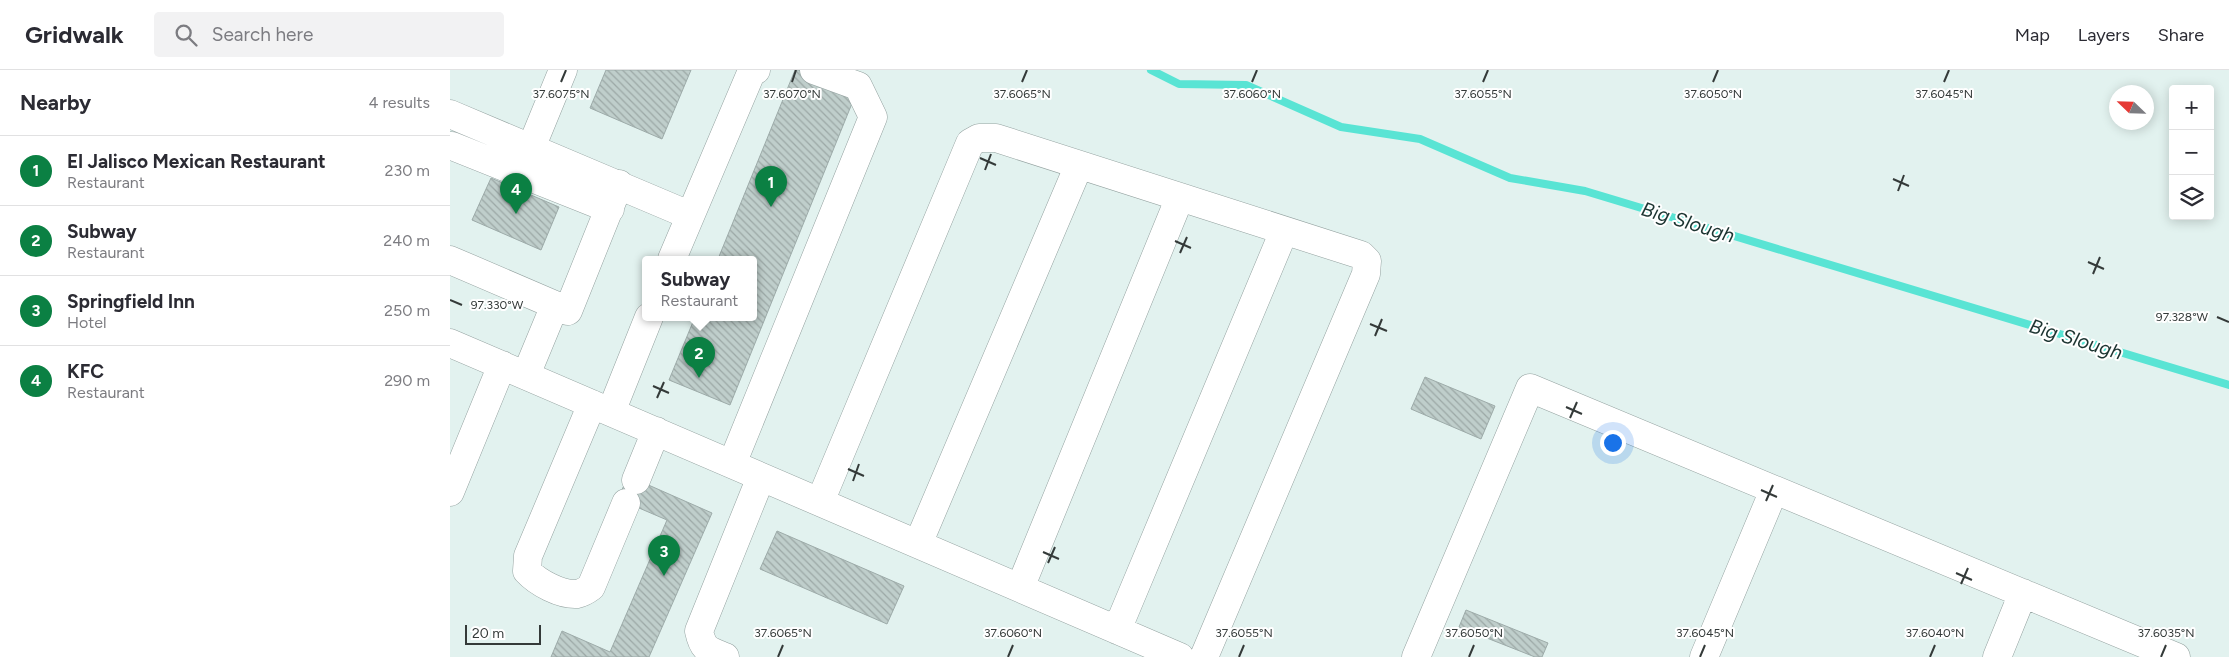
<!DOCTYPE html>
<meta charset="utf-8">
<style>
body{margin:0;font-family:Figtree,sans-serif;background:#f2f2f3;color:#2b2b33}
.controls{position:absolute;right:15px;top:15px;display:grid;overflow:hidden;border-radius:5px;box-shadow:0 2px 12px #0003}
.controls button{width:45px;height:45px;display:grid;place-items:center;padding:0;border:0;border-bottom:1px solid #e1e1e2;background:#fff;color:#2b2b33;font:25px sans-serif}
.compass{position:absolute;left:1659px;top:15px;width:45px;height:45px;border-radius:50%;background:#fff;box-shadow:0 2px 12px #0003;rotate:293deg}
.scale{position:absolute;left:15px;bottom:12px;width:76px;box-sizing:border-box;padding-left:5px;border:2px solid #343a39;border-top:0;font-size:14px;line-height:18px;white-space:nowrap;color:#343a39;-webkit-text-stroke:4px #fff;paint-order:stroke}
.you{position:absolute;left:1162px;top:372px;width:18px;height:18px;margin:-12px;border:4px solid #fff;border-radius:50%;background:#1a73e8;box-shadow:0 0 0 8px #1a73e833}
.badge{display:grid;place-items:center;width:32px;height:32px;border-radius:50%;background:#0b8043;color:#fff;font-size:16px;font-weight:700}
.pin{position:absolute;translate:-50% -41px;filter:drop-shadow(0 1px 2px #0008)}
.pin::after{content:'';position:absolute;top:26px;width:18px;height:15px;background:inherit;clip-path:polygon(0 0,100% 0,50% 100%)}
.popup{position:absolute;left:192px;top:186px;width:115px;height:65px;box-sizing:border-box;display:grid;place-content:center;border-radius:5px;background:#fff;filter:drop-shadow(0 1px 4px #0005);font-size:16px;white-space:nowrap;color:#7c7c81}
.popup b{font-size:19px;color:#2b2b33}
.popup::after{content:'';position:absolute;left:50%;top:100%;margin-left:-10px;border:10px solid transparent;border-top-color:#fff}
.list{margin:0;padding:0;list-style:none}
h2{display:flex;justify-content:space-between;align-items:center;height:65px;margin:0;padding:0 20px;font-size:21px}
h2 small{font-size:16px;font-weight:400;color:#7c7c81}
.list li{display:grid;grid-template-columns:32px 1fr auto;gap:15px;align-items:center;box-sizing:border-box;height:70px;padding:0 20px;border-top:1px solid #e1e1e2}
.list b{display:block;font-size:19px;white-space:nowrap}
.list p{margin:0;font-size:16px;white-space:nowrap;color:#7c7c81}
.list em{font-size:16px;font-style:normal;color:#7c7c81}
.icon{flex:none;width:28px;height:28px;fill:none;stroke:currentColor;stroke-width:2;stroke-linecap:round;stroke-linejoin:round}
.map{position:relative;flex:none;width:1779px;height:587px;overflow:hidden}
header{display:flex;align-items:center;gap:30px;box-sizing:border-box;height:70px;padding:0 25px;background:#fff;border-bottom:1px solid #e1e1e2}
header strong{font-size:24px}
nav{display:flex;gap:28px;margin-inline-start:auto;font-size:18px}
.search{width:350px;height:45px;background:#f2f2f3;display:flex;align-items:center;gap:12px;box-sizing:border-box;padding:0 18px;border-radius:5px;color:#7c7c81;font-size:19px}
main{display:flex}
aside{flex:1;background:#fff}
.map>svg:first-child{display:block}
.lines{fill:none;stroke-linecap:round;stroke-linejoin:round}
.stream{stroke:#59e4d4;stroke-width:8}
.building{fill:url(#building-back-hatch);stroke:#9daba9}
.minor-casing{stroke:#94a2a0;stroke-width:29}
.minor{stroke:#fff;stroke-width:28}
.ticks{fill:none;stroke:#343a39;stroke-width:2}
.labels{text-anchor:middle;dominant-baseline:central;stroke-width:4;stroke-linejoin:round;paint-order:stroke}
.water-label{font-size:20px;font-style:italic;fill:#1d3532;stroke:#fff}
.ticks-label{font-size:12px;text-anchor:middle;fill:#343a39;stroke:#fff;stroke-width:4;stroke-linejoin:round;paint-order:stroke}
</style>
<header>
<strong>Gridwalk</strong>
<div class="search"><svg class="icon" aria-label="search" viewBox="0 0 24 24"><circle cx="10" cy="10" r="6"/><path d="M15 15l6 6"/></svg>Search here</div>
<nav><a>Map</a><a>Layers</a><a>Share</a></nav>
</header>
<main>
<aside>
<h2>Nearby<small>4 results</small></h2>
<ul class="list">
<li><span class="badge">1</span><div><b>El Jalisco Mexican Restaurant</b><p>Restaurant</p></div><em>230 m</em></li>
<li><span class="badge">2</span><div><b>Subway</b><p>Restaurant</p></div><em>240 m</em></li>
<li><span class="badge">3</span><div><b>Springfield Inn</b><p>Hotel</p></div><em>250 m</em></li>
<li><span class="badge">4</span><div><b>KFC</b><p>Restaurant</p></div><em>290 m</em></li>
</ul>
</aside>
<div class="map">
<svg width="1779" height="587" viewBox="0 0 1779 587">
<defs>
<pattern id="building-back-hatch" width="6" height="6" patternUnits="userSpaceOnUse" patternTransform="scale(1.25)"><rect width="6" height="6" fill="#bfcecb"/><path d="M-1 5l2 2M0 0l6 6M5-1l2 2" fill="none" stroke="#9ca8a6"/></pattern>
</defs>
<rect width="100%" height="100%" fill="#e2f2ef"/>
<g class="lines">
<path class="stream" d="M701 0 729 14 796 15 891 57 970 69 1060 108 1135 121 1779 315"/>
</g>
<path class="building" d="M156 0H241L212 69 140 38Z
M345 0H355L407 21 280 335 219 310 245 247H303V189H268Z
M41 108 109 137 91 180 22 150Z
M975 307 1045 336 1031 369 961 339Z
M178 406 262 443 199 587H101L112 561 160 582 217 450 168 429Z
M327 461 454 516 437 554 310 499Z
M1016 540 1098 573 1092 587H1085L1009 557Z"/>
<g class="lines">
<defs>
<path id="minor" d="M0 44 239 145
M2 76 160 139
M81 78 113 0
M222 189 301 3 306 0
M0 190 105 235
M0 273 730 587
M76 305 105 235 118 241 169 114
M142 334 78 486 77 501C88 513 111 525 127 524 132 523 137 520 141 517L176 433
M161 342 199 247
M282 394 423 47 408 16 364 0
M186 410 206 361
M0 422 52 295
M370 432 520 73 529 68H546L911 185 917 191 916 204 754 587
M468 474 629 95
M570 518 730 127
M667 560 834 161
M275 587C258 580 253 580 249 561L311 407
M966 587 1080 318 1726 587
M1254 587 1324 420
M1547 587 1573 523"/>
</defs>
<use href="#minor" class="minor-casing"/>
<use href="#minor" class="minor"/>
</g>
<path class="ticks" d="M111 12 116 0M342 12 346 0M572 12 577 0M802 12 807 0M1033 12 1038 0M1263 12 1268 0M1494 12 1499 0M530 88 546 95M535 100 541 84M1443 109 1459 116M1448 121 1454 105M725 171 741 178M730 183 737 167M1638 192 1654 199M1643 204 1650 187M0 230 12 235M1767 247 1779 252M920 254 937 261M925 266 932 249M203 316 219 323M207 328 214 312M1116 337 1132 344M1120 348 1127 332M398 399 414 406M403 411 409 394M1311 420 1327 427M1316 431 1323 415M593 482 609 489M598 493 605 477M1506 503 1522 510M1511 514 1518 498M328 587 333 575M558 587 563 575M789 587 794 575M1019 587 1024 575M1250 587 1255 575M1480 587 1485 575M1711 587 1716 575"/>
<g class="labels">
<g class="water-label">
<text transform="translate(1238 152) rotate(17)">Big Slough</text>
<text transform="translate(1626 269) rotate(17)">Big Slough</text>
</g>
</g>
<g class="ticks-label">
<text x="111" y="28">37.6075°N</text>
<text x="342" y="28">37.6070°N</text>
<text x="572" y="28">37.6065°N</text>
<text x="802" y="28">37.6060°N</text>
<text x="1033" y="28">37.6055°N</text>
<text x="1263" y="28">37.6050°N</text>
<text x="1494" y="28">37.6045°N</text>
<text x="47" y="239">97.330°W</text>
<text x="1732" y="251">97.328°W</text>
<text x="333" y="567">37.6065°N</text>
<text x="563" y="567">37.6060°N</text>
<text x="794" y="567">37.6055°N</text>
<text x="1024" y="567">37.6050°N</text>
<text x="1255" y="567">37.6045°N</text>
<text x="1485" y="567">37.6040°N</text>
<text x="1716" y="567">37.6035°N</text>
</g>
</svg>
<div class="controls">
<button>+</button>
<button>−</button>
<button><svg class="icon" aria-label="layers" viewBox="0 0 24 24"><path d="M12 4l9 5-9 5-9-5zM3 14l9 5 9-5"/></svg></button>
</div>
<svg class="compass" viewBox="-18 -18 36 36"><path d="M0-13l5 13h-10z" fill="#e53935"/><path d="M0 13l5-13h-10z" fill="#7c7c81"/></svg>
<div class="scale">20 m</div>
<div class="you"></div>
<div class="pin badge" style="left:321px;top:137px">1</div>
<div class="pin badge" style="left:249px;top:308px">2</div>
<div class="popup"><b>Subway</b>Restaurant</div>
<div class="pin badge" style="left:214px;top:506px">3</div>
<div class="pin badge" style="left:66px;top:144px">4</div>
</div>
</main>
